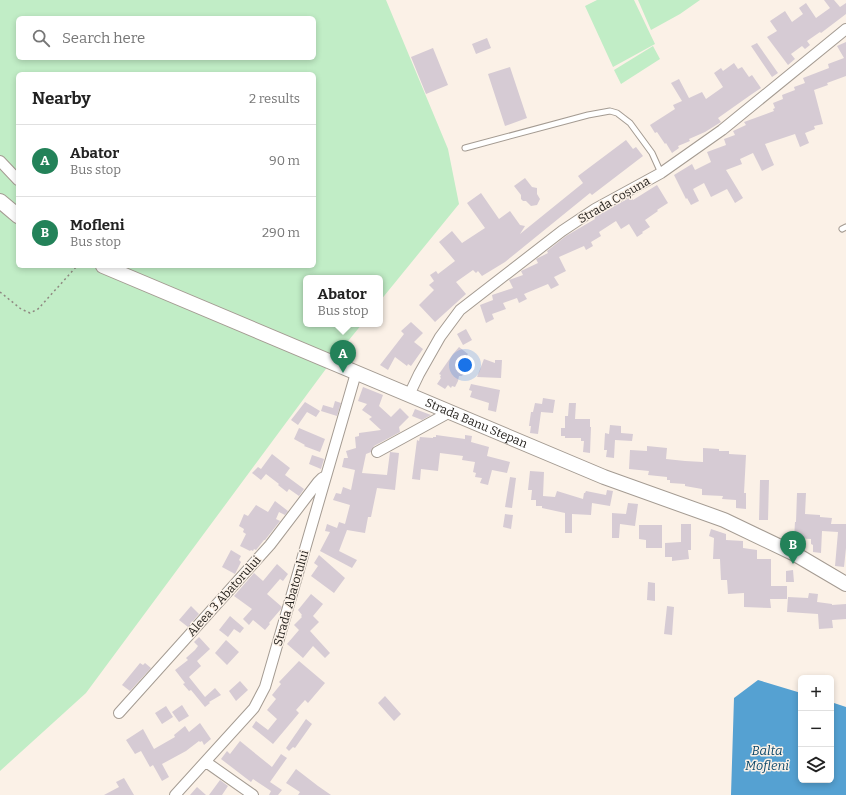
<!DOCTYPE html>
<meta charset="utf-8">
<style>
body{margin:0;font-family:Bitter,serif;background:#f2f2f2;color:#222}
.controls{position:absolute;right:12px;bottom:12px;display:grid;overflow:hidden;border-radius:6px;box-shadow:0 2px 6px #0003}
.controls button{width:36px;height:36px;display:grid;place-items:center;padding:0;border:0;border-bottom:1px solid #e0e0e0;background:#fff;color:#222;font:20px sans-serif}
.you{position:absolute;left:465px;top:365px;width:14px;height:14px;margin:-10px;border:3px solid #fff;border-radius:50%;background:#1a73e8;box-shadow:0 0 0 6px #1a73e833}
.badge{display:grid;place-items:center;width:26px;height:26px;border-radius:50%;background:#238259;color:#fff;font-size:13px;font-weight:700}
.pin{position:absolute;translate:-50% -33px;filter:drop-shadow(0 1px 2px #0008)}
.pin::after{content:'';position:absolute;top:21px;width:14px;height:12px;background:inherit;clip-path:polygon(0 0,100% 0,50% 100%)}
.popup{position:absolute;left:303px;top:275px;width:80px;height:52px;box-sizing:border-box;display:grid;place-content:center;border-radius:6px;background:#fff;filter:drop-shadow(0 1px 3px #0005);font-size:13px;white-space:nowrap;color:#767676}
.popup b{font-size:15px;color:#222}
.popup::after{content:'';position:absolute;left:50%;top:100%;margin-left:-8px;border:8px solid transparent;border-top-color:#fff}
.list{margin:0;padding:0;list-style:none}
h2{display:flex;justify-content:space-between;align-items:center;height:52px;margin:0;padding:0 16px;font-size:17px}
h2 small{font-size:13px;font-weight:400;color:#767676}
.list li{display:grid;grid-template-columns:26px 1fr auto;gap:12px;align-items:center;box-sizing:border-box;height:72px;padding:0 16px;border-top:1px solid #e0e0e0}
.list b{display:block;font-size:15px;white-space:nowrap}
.list p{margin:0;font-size:13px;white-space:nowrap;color:#767676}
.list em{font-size:13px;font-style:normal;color:#767676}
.icon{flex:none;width:22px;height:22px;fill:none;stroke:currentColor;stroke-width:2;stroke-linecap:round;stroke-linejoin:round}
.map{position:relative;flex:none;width:846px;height:795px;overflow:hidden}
.search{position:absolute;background:#fff;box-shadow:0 2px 6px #0003;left:16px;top:16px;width:300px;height:44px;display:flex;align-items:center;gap:10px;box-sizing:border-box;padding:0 14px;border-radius:6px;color:#767676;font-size:15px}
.panel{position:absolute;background:#fff;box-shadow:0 2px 6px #0003;left:16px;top:72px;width:300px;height:196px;border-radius:6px}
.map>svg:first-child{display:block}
.green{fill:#c1edc6;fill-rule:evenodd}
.water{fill:#55a1d2}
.building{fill:#d6cbd4}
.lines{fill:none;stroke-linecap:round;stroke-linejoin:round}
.service-casing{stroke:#a49b92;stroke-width:7}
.minor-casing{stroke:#a49b92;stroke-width:12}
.secondary-casing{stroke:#a49b92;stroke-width:16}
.path{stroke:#8f8881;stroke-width:1.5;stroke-dasharray:2 3;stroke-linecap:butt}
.service{stroke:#fff;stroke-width:5}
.minor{stroke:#fff;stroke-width:10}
.secondary{stroke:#fff;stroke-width:14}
.labels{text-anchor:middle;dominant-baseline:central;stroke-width:3;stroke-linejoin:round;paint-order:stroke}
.street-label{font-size:12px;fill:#211e1a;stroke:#fbf1e7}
.water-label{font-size:13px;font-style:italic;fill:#0e4a6c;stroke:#fbf1e7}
</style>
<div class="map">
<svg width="846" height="795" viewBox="0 0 846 795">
<rect width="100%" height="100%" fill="#fbf1e7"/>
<path class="green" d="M0 0H386L448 149 459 204 380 301V278H306V324H362L331 362 86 693 0 771ZM18 18H314V58H18ZM18 74H314V266H18Z
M597 0H634L655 44 613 67 585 6Z
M638 0H700L680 14 651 30Z
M653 46 660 59 621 84 614 70Z"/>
<path class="water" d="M758 680 801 693V780H831V702L846 707V795H731L734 698Z"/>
<path class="building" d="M824 0H834L840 7 846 3V14L821 33 820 32 807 41 810 45 805 49 802 46 791 54 795 59 788 65 767 37 777 31 770 21 785 11 792 22 803 14 799 8 806 3 816 18 830 8Z
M487 38 491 48 476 54 472 44Z
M846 42V76L827 83 828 85 814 90 823 124 814 126 815 129 805 133 809 143 800 147 795 134 765 144 774 165 762 171 753 153 740 159 742 164 726 170 743 198 735 203 727 189 711 197 704 183 693 189 699 201 691 205 687 198 686 199 674 175 692 164 695 170 711 162 707 152 726 145 724 139 735 135 733 131 746 125 744 122 774 111 773 109 775 108 773 103 783 99 782 95 795 90 794 87 805 83 803 78 829 68 828 64 844 58 837 46Z
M757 43 778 73 772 77 751 46Z
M433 48 448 85 426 94 411 57Z
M734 63 738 69 742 67 749 77 752 75 761 88 752 94 718 118 721 122 705 132 689 139 690 141 678 146 679 148 672 153 666 143 665 144 657 132 655 133 650 125 675 109 673 105 682 101 671 83 679 79 689 98 702 92 706 99 723 87 714 73 721 68 723 71Z
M510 67 527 118 505 126 488 74Z
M626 140 633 149 636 147 643 156 592 195 590 193 505 262 482 276 478 271 476 273 473 270 456 282 466 294 435 322 419 305 434 290 429 285 434 281 430 275 436 271 438 274 455 261 439 242 452 231 462 243 485 228 467 203 481 193 499 219 510 211 520 225 525 226 520 234 583 183 578 176Z
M525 178 532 187 537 188V194L540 199 537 205 531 206 526 201H523L521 199V195L514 186Z
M657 185 668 203 657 210 658 211 645 220 650 227 642 232 643 233 637 237 629 224 621 229 616 221 599 232 601 236 591 242 593 246 586 250 584 246 559 257 566 271 554 277 559 285 551 289 548 284 524 294 527 299 519 303 517 298 503 303 506 309 492 314 494 319 486 323 480 305 493 300 492 295 513 288 509 280 523 275 521 271 538 263 536 259 548 253 547 251 566 236 595 219 594 217 598 215 631 197 633 200Z
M411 322 423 333 414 342 423 349 411 366 408 364 407 366 395 357 388 370 380 365 404 334 401 331Z
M466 329 472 340 463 345 457 334Z
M459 347 468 354 465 358 461 359 467 363 466 364 469 366 462 376H459L458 381 455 387 452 386 451 388 448 385 445 389 437 384 441 378 440 377 441 375 439 374 453 354Z
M484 359 495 363V360H502L501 378 477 377Z
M471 384 500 390 496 412 488 410 489 403 470 397 472 391 469 390Z
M363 387 383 395 379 406 391 417 400 408 409 417 399 427 400 432 374 446 371 452 366 454 362 473 387 475 390 452 399 453 395 490 377 488 371 517H368L365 533 347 530 339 551 357 560 352 568 320 551 330 532 325 531 327 524 337 528 339 522 345 524 350 505 333 500 336 493 341 494 343 487 351 490 355 470 342 467 344 458H348L346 451 356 448 355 437 359 436V433L381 430 369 419 372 417 362 410 367 404 358 401Z
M543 398 555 400 553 413 541 412 538 434 530 433 531 426H529L531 412H533L535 403 542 404Z
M335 401 341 403 337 416 321 411 323 405 333 408Z
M305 402 320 411 316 417 307 412 298 425 291 420Z
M569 403H576L575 419H590V427H591L590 453 583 452 584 441H581V438H565V436H561V428H565V416H568Z
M415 409 431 415 422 420 412 416Z
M610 425 621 426V433L633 434 632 441 615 440 614 458 606 457 607 450H604L605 433 609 434Z
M299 428 325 439 320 452 304 446 305 445 294 439Z
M436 435 465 439V435L472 436 471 442 489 447 487 456 510 462 507 473 492 470 488 485 480 483 482 478 475 477 476 473 473 472 475 462 462 460 463 456 440 453 438 471 421 469 420 480 412 479 417 440 419 441 420 437 433 438V437H436Z
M647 446 667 448 666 459 685 461 703 462V448L719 449V451H729V454L746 455 744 493H746V509L736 508V500L722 499 723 496 702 495V489L685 486V484L670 483V480H667V477L648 475 649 471 629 469 630 450 647 451Z
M272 454 290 468 285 475 304 489 299 496 289 489 287 492 278 485 279 484 266 474 261 480 252 473 258 467 261 469Z
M312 455 324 459 321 469 309 464Z
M530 471 544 472 543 496 555 497 557 491 583 499 584 493H585L586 491 606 495 607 490 613 491 610 506 592 503 591 515 572 514V533H565V513L542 508V506H536V500H531L532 490H528Z
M510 477 516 478 512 508 505 507Z
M760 480H769L768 520H759Z
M797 493H806L805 514 820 515V517L832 518 831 524H846V548L844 567 835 566 838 532 822 531 821 553 813 552V545L811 544V539L794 538 795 522H796Z
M275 501 288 511 285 515 279 512 276 519 280 521 265 540H264L256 550 254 549 253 551 251 550 250 551 240 546 246 534 243 532 244 529 239 526 244 514 248 516 256 505 268 512Z
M628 503 638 504 635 526 620 524 619 538H612V513L626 514Z
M505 514 513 515 511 529 503 527Z
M681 524H691V550H688L689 559 672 561V557H665V543L681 542Z
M639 525H662V548H646V540L639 539Z
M711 529 726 534V540L743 541V548L757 550V559H771V586H787V599H770L771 608 744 607V593L728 594 727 580H721L720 559H713L714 538 709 536Z
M231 550 241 556 239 560 241 562 235 574 222 567Z
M319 555 345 578 334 593 311 576 318 566 314 563Z
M277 564 288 574 283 581 280 579 267 594 282 607 281 609 269 623 270 624 265 630 253 620 249 625 243 619 252 609 234 596 254 573 263 581Z
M793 570 794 582H786V571Z
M648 582 655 583V601L647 600Z
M809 593 818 594 817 602 832 604V605L846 604V619L832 620 833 628 819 629 818 614 787 612 788 597 808 598Z
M311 594 323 604 313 616 319 622 310 631 330 653 325 658 313 646 303 658 287 644 299 630 294 625 302 617 301 616 302 615 298 610Z
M191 606 199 614 188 627 179 620Z
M667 606 674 607 672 635 664 634Z
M230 616 244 628 240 633 234 629 228 637 219 630Z
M199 637 210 649 197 661 201 666 189 677 205 697 215 688 221 695 209 702 210 703 205 707 191 690 189 691 183 684 185 683 175 670 188 660 186 658 195 650 198 646 194 642Z
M226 640 239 652 227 665 215 653Z
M299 661 325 683 308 703 305 700 296 710 299 713 273 744 252 727 256 721 268 730 277 719 267 710 276 699 272 695 281 684 279 682Z
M140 663 143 665 145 663 151 668 130 691 122 685Z
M240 681 248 690 236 701 229 691Z
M385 696 401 714 394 721 378 703Z
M182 705 189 716 179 722 172 712Z
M166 706 173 717 162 724 155 713Z
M306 719 312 724 295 748 293 747 289 751 286 748Z
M200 723 211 739 204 745 202 741 200 742 199 741 186 751 162 764 169 777 162 781 153 765 150 767 141 751 135 754 126 740 143 729 154 749 175 737 174 735 185 726 189 732Z
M240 741 272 767 281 754 287 758 270 782 282 790 278 795H269L271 791 253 779 251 782 221 759 227 751 230 754Z
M296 769 318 786 331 795H298L300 792 286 783Z
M124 778 134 795H104L119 787 116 782Z
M220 780 228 786 222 795H209Z
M197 787 206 795H190Z"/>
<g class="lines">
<defs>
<path id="service" d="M465 148 588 115 610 111 617 113 630 123 652 153 661 173
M842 229 846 227"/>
<path id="minor" d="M0 161 18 180
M409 395 419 374 440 337 460 310 562 231 595 209 661 173 722 130 846 29
M377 452 450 412
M119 713 270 545 318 482 322 478 326 476
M206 762 253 795
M175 795 254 708 265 687 356 373"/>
<g id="secondary">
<path d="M0 201 18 216"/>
<path id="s1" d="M103 266 604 477 724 520 795 554 846 584"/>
</g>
</defs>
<use href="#service" class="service-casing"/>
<use href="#minor" class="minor-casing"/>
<use href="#secondary" class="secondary-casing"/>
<path class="path" d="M0 292 21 309 30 313 38 309 77 266"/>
<use href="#service" class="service"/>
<use href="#minor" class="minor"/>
<use href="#secondary" class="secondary"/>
</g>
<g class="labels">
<g class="street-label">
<text transform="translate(614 200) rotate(-30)">Strada Coșuna</text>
<text stroke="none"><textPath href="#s1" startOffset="405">Strada Banu Stepan</textPath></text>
<text transform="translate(224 596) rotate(-48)">Aleea 3 Abatorului</text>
<text transform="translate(291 598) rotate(-74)">Strada Abatorului</text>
</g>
<g class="water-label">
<text x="767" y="750">Balta<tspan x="767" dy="15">Mofleni</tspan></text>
</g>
</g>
</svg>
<div class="controls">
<button>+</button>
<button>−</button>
<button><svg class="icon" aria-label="layers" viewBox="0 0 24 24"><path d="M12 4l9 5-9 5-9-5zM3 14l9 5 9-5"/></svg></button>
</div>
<div class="you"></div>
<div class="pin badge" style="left:343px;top:373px">A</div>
<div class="popup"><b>Abator</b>Bus stop</div>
<div class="pin badge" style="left:793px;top:564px">B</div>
<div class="search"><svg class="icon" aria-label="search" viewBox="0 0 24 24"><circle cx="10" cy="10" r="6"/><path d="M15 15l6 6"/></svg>Search here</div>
<section class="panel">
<h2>Nearby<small>2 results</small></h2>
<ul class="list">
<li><span class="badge">A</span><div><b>Abator</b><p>Bus stop</p></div><em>90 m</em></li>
<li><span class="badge">B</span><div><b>Mofleni</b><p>Bus stop</p></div><em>290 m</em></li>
</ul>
</section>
</div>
